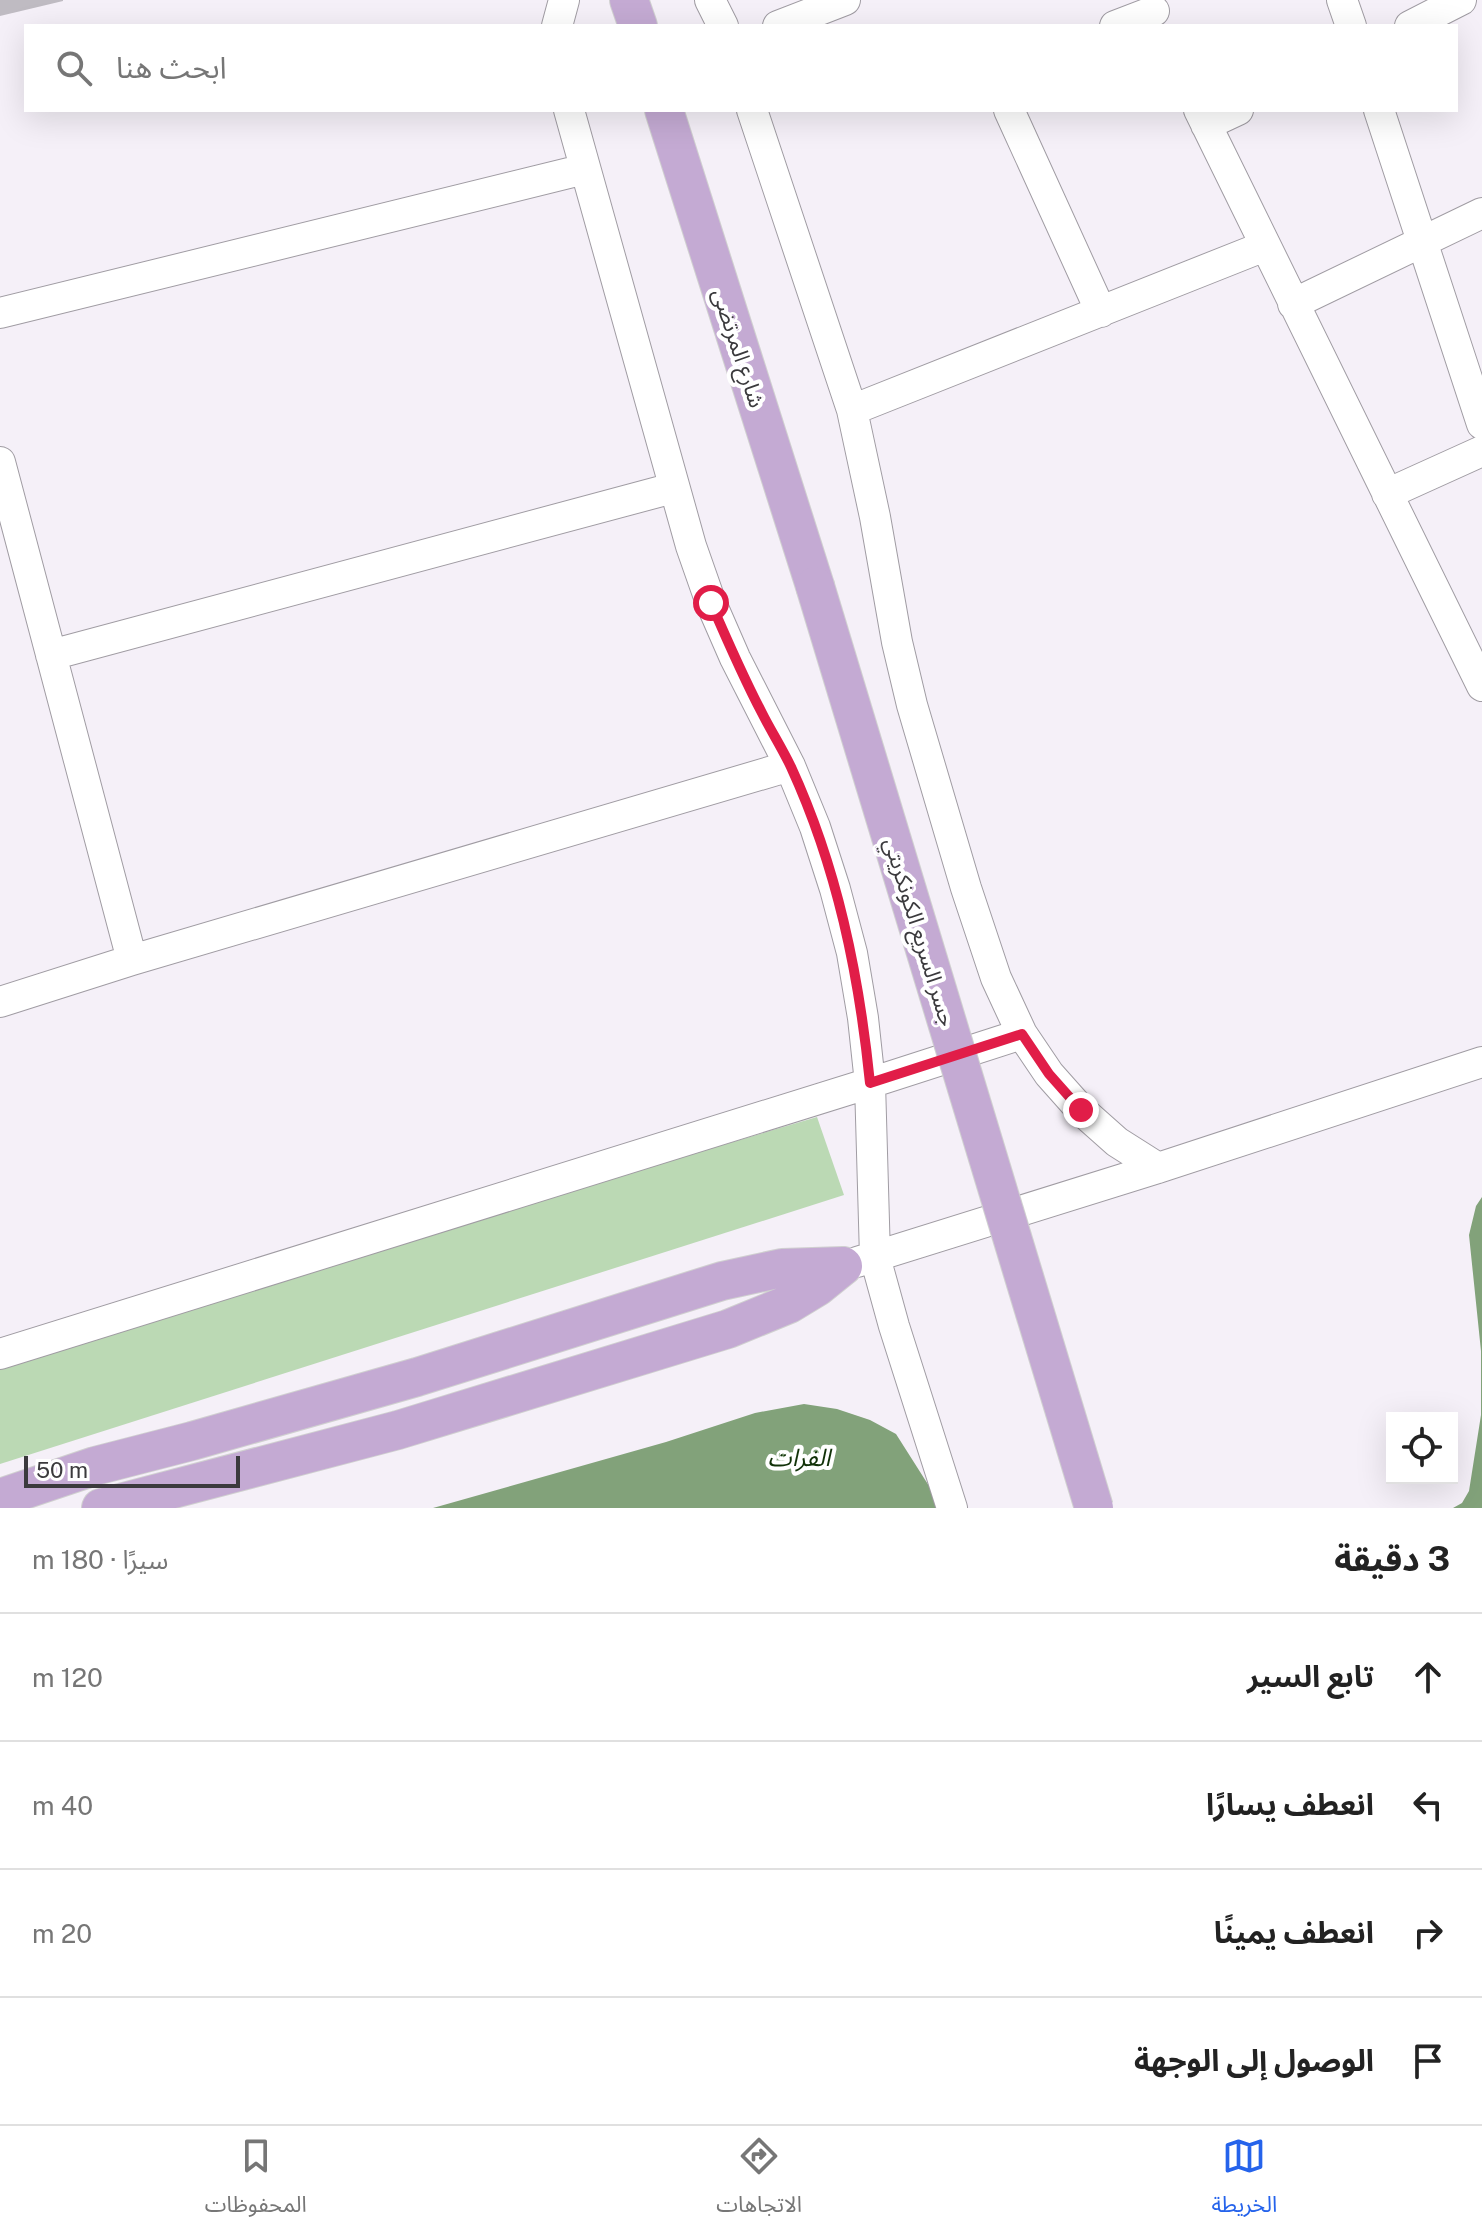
<!DOCTYPE html>
<html lang="ar">
<meta charset="utf-8">
<style>
body{margin:0;font-family:"Public Sans","Noto Sans Arabic",sans-serif;background:#f2f2f2;color:#222;direction:rtl}
.controls{position:absolute;right:24px;bottom:24px;display:grid;overflow:hidden;border-radius:0px;box-shadow:0 8px 32px #0002}
.controls button{width:72px;height:72px;display:grid;place-items:center;padding:0;border:0;border-bottom:2px solid #e0e0e0;background:#fff;color:#222;font:40px sans-serif}
.scale{position:absolute;left:24px;bottom:20px;width:216px;box-sizing:border-box;padding-left:8px;border:4px solid #3b3a3d;border-top:0;font-size:22px;line-height:28px;white-space:nowrap;color:#3b3a3d;-webkit-text-stroke:6px #fff;paint-order:stroke}
.stop{position:absolute;width:24px;height:24px;margin:-18px;border:6px solid #e11d48;border-radius:50%;background:#fff}
.stop.end{background:#e11d48;border-color:#fff;box-shadow:0 2px 8px #0008}
.list{margin:0;padding:0;list-style:none}
h2{display:flex;justify-content:space-between;align-items:center;height:104px;margin:0;padding:0 32px;font-size:34px}
h2 small{font-size:26px;font-weight:400;color:#767676}
.list li{display:grid;grid-template-columns:52px 1fr auto;gap:24px;align-items:center;box-sizing:border-box;height:128px;padding:0 32px;border-top:2px solid #e0e0e0}
.list b{display:block;font-size:30px;white-space:nowrap}
.list em{font-size:26px;font-style:normal;color:#767676}
.icon{flex:none;width:44px;height:44px;fill:none;stroke:currentColor;stroke-width:2;stroke-linecap:round;stroke-linejoin:round}
.map{position:relative;flex:none;width:1482px;height:1508px;overflow:hidden;direction:ltr}
.search{position:absolute;background:#fff;box-shadow:0 8px 32px #0002;left:24px;right:24px;top:24px;height:88px;display:flex;align-items:center;gap:20px;box-sizing:border-box;padding:0 28px;border-radius:0px;color:#767676;font-size:30px}
.sheet{height:616px;background:#fff}
nav{display:flex;justify-content:space-around;align-items:center;box-sizing:border-box;height:112px;border-top:2px solid #e0e0e0;background:#fff;font-size:22px;color:#767676}
nav a{display:grid;justify-items:center;gap:4px}
nav .on{color:#2563eb}
.map>svg:first-child{display:block}
.green{fill:#bbd9b4}
.water{fill:#82a27a}
.building{fill:#bfbbc2}
.lines{fill:none;stroke-linecap:round;stroke-linejoin:round}
.minor-casing{stroke:#a09ca3;stroke-width:32}
.major-casing{stroke:#d0d0d0;stroke-width:40}
.minor{stroke:#fff;stroke-width:30}
.major{stroke:#c4aad3;stroke-width:38}
.major-bridge-casing{stroke:#d0d0d0;stroke-width:40;stroke-linecap:butt}
.major-bridge{stroke:#c4aad3;stroke-width:38}
.route{stroke:#e11d48;stroke-width:10}
.labels{text-anchor:middle;dominant-baseline:central;stroke-width:8;stroke-linejoin:round;paint-order:stroke}
.street-label{font-size:22px;fill:#3b3a3d;stroke:#fff}
.water-label{font-size:24px;font-style:italic;fill:#113208;stroke:#fff}
</style>
<div class="map">
<svg width="1482" height="1508" viewBox="0 0 1482 1508">
<rect width="100%" height="100%" fill="#f5f0f8"/>
<path class="green" d="M817 1117 844 1195 0 1464V1358Z"/>
<path class="water" d="M1482 1197V1508H1453L1462 1503 1469 1491 1481 1415V1351L1469 1235 1476 1206Z
M804 1404 837 1409 870 1420 896 1434 943 1508H433L666 1442 755 1413Z"/>
<path class="building" d="M0 0H63V1L0 16Z"/>
<g class="lines">
<defs>
<path id="minor" d="M710 0 723 26
M1342 0 1351 26
M557 26 564 0
M778 26 845 0
M1115 26 1154 11
M1410 26 1461 0
M569 110 691 546 711 603 735 658 790 766 815 827 835 889 852 953 863 1018 870 1083 875 1257 894 1326 952 1508
M752 110 852 410 875 517 897 642 912 705 966 888 996 978 1022 1034 1049 1074 1081 1110 1117 1142 1158 1168
M1009 110 1101 312
M1199 110 1482 686
M1379 110 1482 424
M1206 125 1238 110
M1293 304 1482 213
M0 313 585 169
M852 410 1265 246
M0 462 132 960
M1387 494 1482 451
M51 655 673 488
M0 1002 132 960 790 766
M857 1262 1158 1168 1482 1062
M0 1354 870 1083 1022 1034"/>
<path id="major" d="M629 0 638 26
M664 110 815 586
M0 1498 95 1466 192 1441 417 1377 722 1281 782 1268 843 1266
M101 1508 398 1430 728 1329 789 1304 817 1287 843 1266"/>
</defs>
<use href="#minor" class="minor-casing"/>
<use href="#major" class="major-casing"/>
<use href="#minor" class="minor"/>
<use href="#major" class="major"/>
<defs>
<path id="major-bridge" d="M815 586 1094 1508"/>
</defs>
<use href="#major-bridge" class="major-bridge-casing"/>
<use href="#major-bridge" class="major-bridge"/>
</g>
<g class="lines">
<path class="route" d="M711 603C727 640 743 677 762 713 771 731 782 748 791 767 837 867 859 974 870 1083L1022 1034 1049 1074 1081 1110"/>
</g>
<g class="labels">
<g class="street-label">
<text transform="translate(739 348) rotate(72)">شارع المرتضى</text>
<text transform="translate(920 932) rotate(73)">جسر السريع الكونكريتي</text>
</g>
<g class="water-label">
<text x="799" y="1457">الفرات</text>
</g>
</g>
</svg>
<div class="controls">
<button><svg class="icon" aria-label="locate" viewBox="0 0 24 24"><circle cx="12" cy="12" r="6"/><path d="M12 2v4M12 18v4M2 12h4M18 12h4"/></svg></button>
</div>
<div class="scale">50 m</div>
<div class="stop" style="left:711px;top:603px"></div>
<div class="stop end" style="left:1081px;top:1110px"></div>
<div class="search"><svg class="icon" aria-label="search" viewBox="0 0 24 24"><circle cx="10" cy="10" r="6"/><path d="M15 15l6 6"/></svg>ابحث هنا</div>
</div>
<section class="sheet">
<h2>3 دقيقة<small>سيرًا · 180 m</small></h2>
<ul class="list">
<li><svg class="icon" aria-label="ahead" viewBox="0 0 24 24"><path d="M12 20V5M6 11l6-6 6 6"/></svg><div><b>تابع السير</b></div><em>120 m</em></li>
<li><svg class="icon" aria-label="left" viewBox="0 0 24 24"><path d="M17 20v-9H6M10 6l-5 5 5 5"/></svg><div><b>انعطف يسارًا</b></div><em>40 m</em></li>
<li><svg class="icon" aria-label="right" viewBox="0 0 24 24"><path d="M7 20v-9h11M14 6l5 5-5 5"/></svg><div><b>انعطف يمينًا</b></div><em>20 m</em></li>
<li><svg class="icon" aria-label="arrive" viewBox="0 0 24 24"><path d="M6 21V4h12l-3 4 3 4H6"/></svg><div><b>الوصول إلى الوجهة</b></div></li>
</ul>
</section>
<nav>
<a class="on"><svg class="icon" aria-label="map" viewBox="0 0 24 24"><path d="M3 6l6-2 6 2 6-2v14l-6 2-6-2-6 2zM9 4v14M15 6v14"/></svg>الخريطة</a>
<a><svg class="icon" aria-label="directions" viewBox="0 0 24 24"><path d="M12 3l9 9-9 9-9-9zM9 14v-3h6M13 9l2 2-2 2"/></svg>الاتجاهات</a>
<a><svg class="icon" aria-label="saved" viewBox="0 0 24 24"><path d="M7 4h10v16l-5-4-5 4z"/></svg>المحفوظات</a>
</nav>
